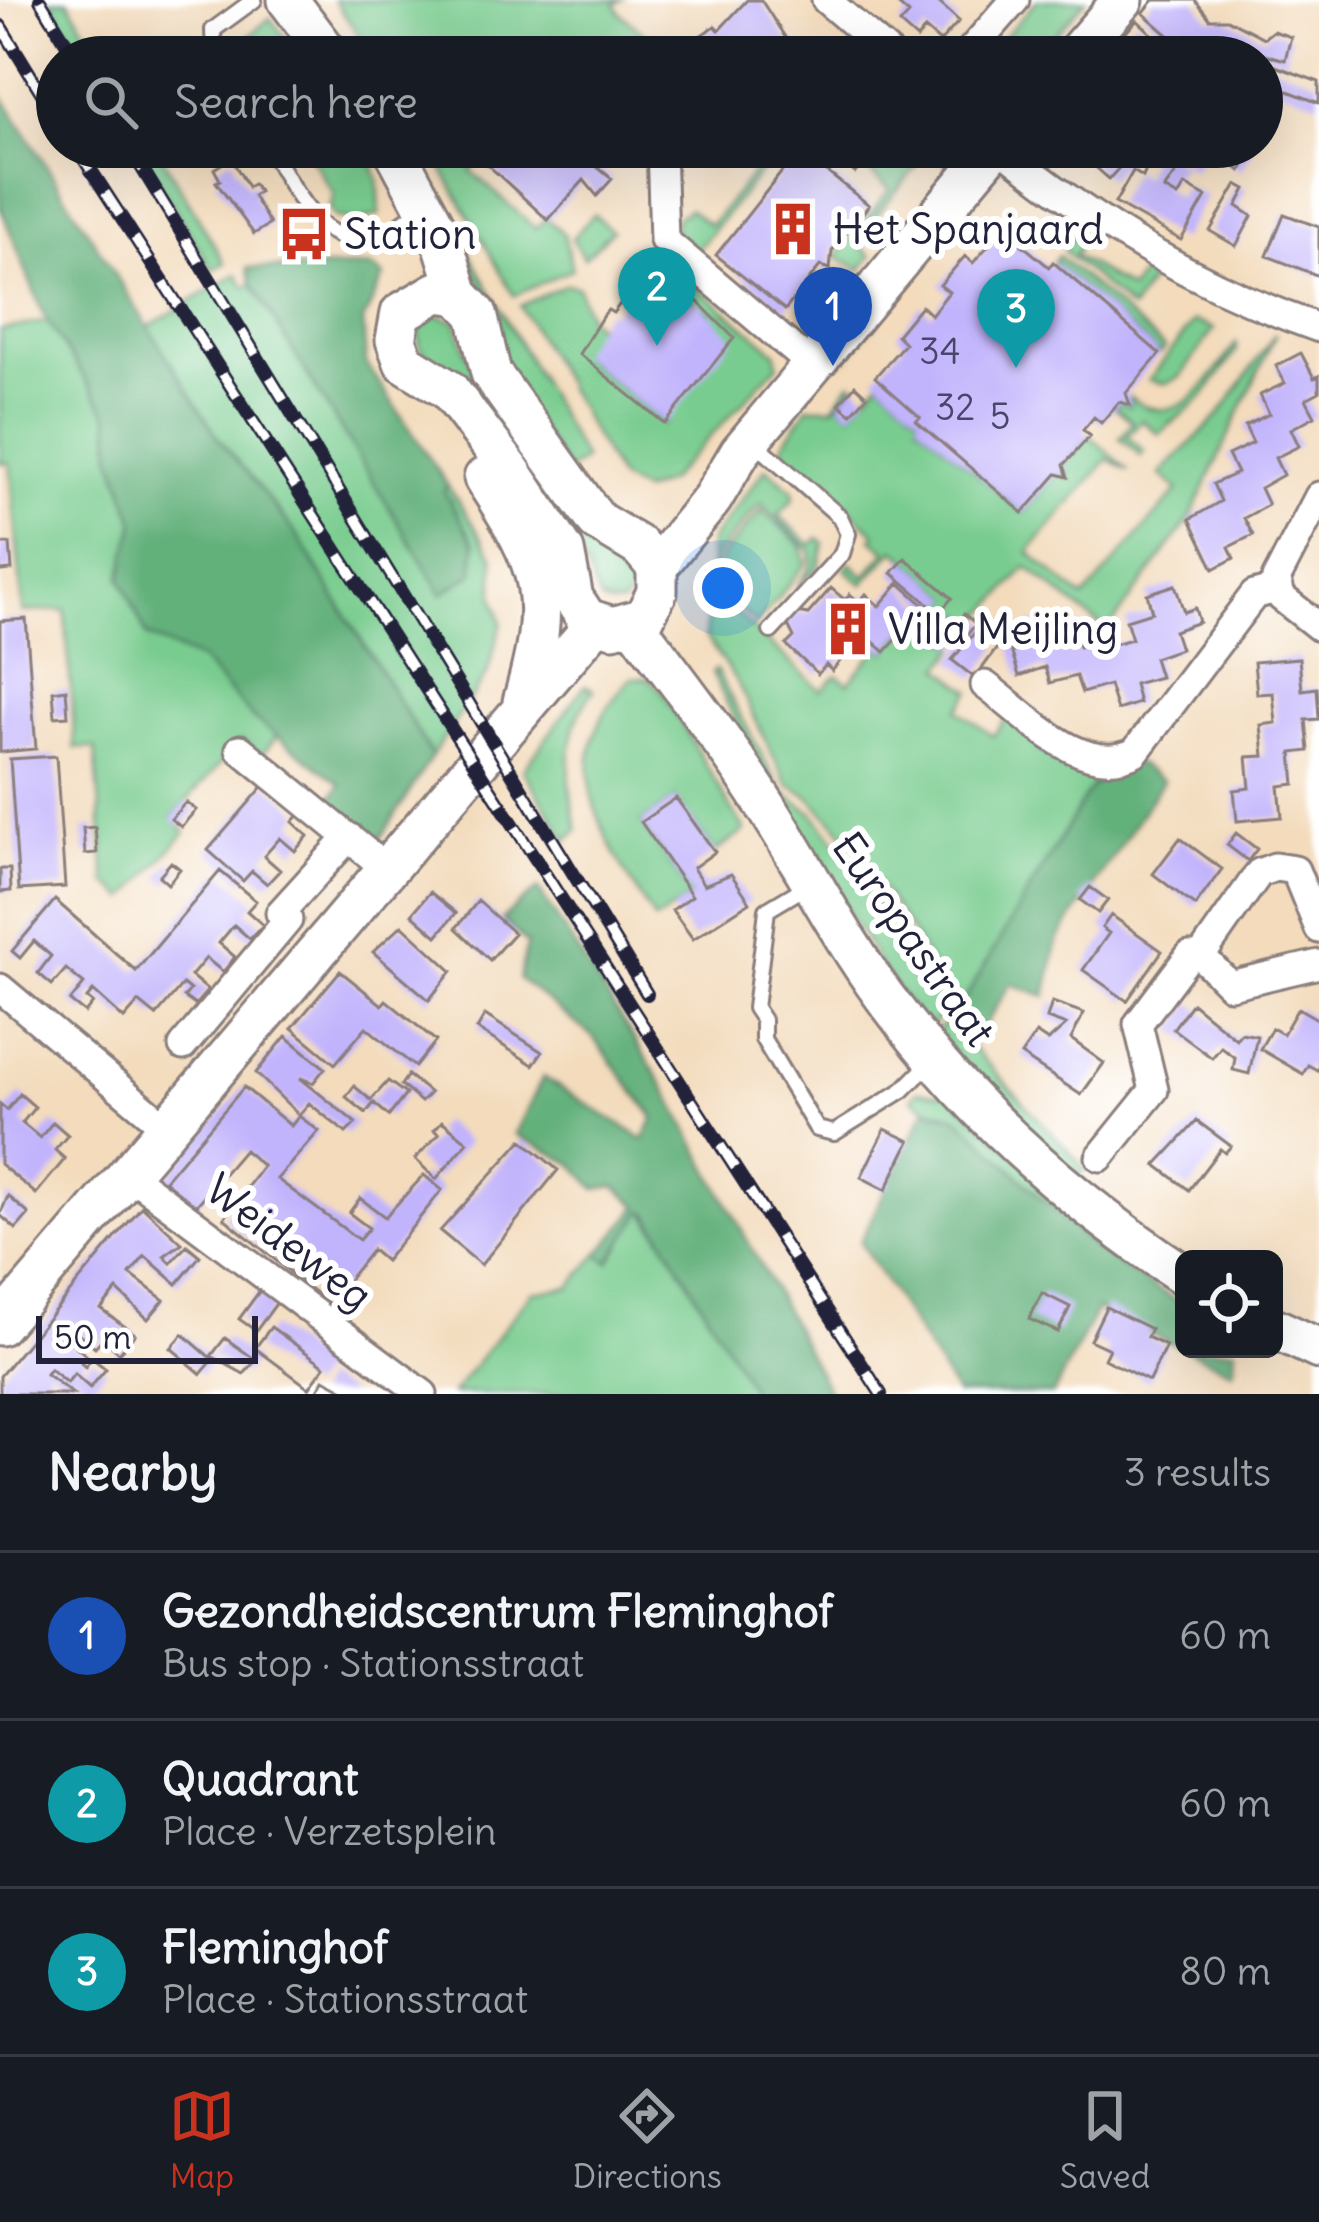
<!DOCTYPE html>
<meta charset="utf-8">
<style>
body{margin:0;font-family:Delius,sans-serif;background:#242831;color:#f1f3f6}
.controls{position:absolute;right:36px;bottom:36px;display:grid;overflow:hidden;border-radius:18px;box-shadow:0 12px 48px #0002}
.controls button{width:108px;height:108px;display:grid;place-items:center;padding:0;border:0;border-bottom:3px solid #363941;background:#171b24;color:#f1f3f6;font:60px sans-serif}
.scale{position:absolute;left:36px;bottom:30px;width:222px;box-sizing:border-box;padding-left:12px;border:6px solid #22223b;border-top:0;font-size:33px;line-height:42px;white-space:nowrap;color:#22223b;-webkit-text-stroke:9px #fff;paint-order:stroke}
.you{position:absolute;left:723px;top:588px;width:42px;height:42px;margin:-30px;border:9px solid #fff;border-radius:50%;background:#1a73e8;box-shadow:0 0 0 18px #1a73e833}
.badge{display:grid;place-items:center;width:78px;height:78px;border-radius:50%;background:#c8321e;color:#fff;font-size:39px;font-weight:700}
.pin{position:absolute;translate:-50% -99px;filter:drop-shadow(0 3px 6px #0008)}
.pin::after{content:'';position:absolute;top:63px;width:42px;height:36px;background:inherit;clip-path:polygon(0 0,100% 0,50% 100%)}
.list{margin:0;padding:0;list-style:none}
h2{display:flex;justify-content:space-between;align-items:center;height:156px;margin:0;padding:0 48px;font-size:51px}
h2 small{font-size:39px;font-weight:400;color:#9ea1a6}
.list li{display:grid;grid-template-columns:78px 1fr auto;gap:36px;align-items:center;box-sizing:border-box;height:168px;padding:0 48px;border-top:3px solid #363941}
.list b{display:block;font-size:45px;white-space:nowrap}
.list p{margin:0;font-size:39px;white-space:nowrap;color:#9ea1a6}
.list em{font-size:39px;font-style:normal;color:#9ea1a6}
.icon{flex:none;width:66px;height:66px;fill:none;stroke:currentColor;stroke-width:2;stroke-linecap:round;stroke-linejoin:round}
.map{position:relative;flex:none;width:1319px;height:1394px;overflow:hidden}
.search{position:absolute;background:#171b24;box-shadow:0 12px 48px #0002;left:36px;right:36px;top:36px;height:132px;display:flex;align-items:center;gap:30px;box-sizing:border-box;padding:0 42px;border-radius:66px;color:#9ea1a6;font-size:45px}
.sheet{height:660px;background:#171b24}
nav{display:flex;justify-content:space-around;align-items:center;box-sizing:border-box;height:168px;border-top:3px solid #363941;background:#171b24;font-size:33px;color:#9ea1a6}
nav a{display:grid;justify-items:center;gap:6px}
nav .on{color:#c8321e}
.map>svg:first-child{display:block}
.green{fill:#79cc8f;stroke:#4e7765;stroke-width:3}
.forest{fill:#62b07a;stroke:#42695a;stroke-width:3}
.building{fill:#c1b3fc}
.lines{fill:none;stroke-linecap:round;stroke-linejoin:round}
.lane-casing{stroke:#8a7e7c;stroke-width:20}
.street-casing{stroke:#8a7e7c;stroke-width:33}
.secondary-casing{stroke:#8a7e7c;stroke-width:45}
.lane{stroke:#fff;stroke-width:14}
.street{stroke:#fff;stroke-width:27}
.secondary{stroke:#fff;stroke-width:39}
.rail-casing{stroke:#22223b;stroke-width:14}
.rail{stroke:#fff;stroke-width:9;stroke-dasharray:27;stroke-linecap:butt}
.labels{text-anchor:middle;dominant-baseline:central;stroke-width:12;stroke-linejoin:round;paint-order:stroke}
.number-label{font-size:36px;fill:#4a466b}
.poi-label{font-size:42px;fill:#22223b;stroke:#fff;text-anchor:start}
.street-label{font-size:42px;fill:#22223b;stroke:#fff}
</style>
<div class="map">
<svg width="1319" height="1394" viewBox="0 0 1319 1394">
<rect width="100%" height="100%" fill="#fff"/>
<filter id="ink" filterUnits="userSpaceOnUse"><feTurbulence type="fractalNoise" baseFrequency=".00833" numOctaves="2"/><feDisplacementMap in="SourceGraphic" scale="24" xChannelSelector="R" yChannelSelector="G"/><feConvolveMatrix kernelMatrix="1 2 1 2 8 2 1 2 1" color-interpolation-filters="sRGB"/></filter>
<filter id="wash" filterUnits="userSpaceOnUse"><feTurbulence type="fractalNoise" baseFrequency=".004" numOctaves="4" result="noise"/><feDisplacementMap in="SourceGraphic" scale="48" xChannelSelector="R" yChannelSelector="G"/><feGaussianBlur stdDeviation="2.7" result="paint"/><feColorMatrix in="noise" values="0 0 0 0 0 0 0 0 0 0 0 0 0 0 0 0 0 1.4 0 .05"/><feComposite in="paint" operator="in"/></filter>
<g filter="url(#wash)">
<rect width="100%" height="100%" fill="#f3dbbc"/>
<path class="green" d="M50 0H68L102 57H84Z
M334 0H622L615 4 620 13 672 57 638 49 617 57H374Z
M1037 0H1086L1035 57H986Z
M270 18 297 52 301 57H243L249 36Z
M138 147H156L225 263 212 270Z
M304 147H366L378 179 380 214 360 221 336 218 329 208 334 194Z
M430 147H472L481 159 471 171 535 228 546 218 564 234 572 269 514 296Z
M879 147H949L957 154 947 165 929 151 855 241 872 256 861 269 836 257 890 189 861 165Z
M759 166 763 169 695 253 675 232 676 217 689 209 710 225Z
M593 214 612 230 584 258 572 239Z
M441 215 461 238 584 460 568 471 504 377 484 299Z
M1077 229 1087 235 1074 255 1130 290 1143 272 1153 277 1131 310 1064 251Z
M1058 256 1165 348 1160 354 1053 262Z
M237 274 245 287 252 284 442 593 475 543 443 491 448 486 494 557V596L502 623 487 674 432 756 296 533 219 439 146 328Z
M684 276 776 352 778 365 667 482 643 492 619 479 520 306 567 284 578 287 589 318 600 329 580 355 665 424 711 313 674 289Z
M436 315 456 322 466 352 555 480 536 493 419 346V327Z
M48 321 109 416 112 455 135 522 121 578 147 636 202 661 252 717 279 734 261 755 241 740 172 818 186 832 126 899 106 882 95 748H75L65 610 23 612 10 463H0V330Z
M1194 321 1214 329 1180 377 1165 384 1149 380Z
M1276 333 1190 519 1107 631 1027 567 976 624 964 614 946 638 957 647 941 668 971 691 958 710 993 736 1007 718 1075 765 1103 771 957 1012 910 929 839 828 810 797 787 784 737 682 705 636 712 583 710 541 766 468 793 490 794 498 779 515 811 545 818 538 824 543 818 568 797 587 811 566V552L761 503 716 555 715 594 821 690 837 675 848 683 879 647 886 652 926 607 937 616 951 598 895 549 863 584 845 569 850 563 865 576 887 551 872 539 876 533 780 449 808 407H833L851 382 855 385 839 404 851 413 880 381 920 417 917 422 1023 513 1057 474 1068 477 1064 465 1090 436 1129 471 1108 459 1029 552 1083 599 1178 490 1160 474 1219 415Z
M1236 344 1237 350 1204 396 1159 434 1142 420 1127 436 1144 451 1141 456 1120 438 1133 422 1115 407 1119 402 1129 406 1130 397C1179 435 1210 378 1236 344Z
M762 510 801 545 806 563 757 624 720 591 721 557Z
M577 513C592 532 633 568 636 587L623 604C593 610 597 589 587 569 579 554 568 540 559 526Z
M716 670 781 791 812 812 861 872 948 1010 928 1029 885 973 746 742 712 673Z
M631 678H648L662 691 745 831 715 852 676 798 641 822 692 896 655 921C604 839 550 763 631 678Z
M585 685 594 690C563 725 566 787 578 830L567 840 523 770Z
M952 1016 964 1038 1085 1169 1075 1179 933 1034Z
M917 1091 949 1094 1129 1260 1132 1273C1067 1232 1019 1172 962 1121 947 1108 928 1113 912 1098Z
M643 1210 688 1276 754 1394H452L532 1292 570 1287 598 1254 609 1261Z"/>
<path class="forest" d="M0 92 219 439 296 533 432 756 373 851 333 816 329 801 341 784 252 717 202 661 147 636 121 578 135 522 112 455 109 416 43 314 0 206Z
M372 267 384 276 363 321 366 363 448 486 444 491 475 544 474 573 442 594 252 284 248 268Z
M1138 764 1163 781 1058 940 1046 996 1011 984 984 1027 972 1035 957 1012 1086 795 1103 771Z
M538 889 666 1089 830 1394H754L649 1214 643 1211 609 1262 598 1254 639 1206 615 1186 596 1189 573 1164 515 1134 543 1077 644 1139 654 1117 592 1036 519 979 527 944 502 919Z
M925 1110 957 1116 1095 1250 1184 1305V1349H1236L1233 1371 1097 1309 1053 1394H956L860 1242Z"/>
<g id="blocks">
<path class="building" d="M747 0H761L787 40 806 57H696L701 52 694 40 715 26 719 30Z
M893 0H936L959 21 940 42 925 29 917 39 900 24 909 14Z
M1154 0H1195L1210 19H1227L1264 38 1273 31 1291 37 1285 60 1226 44 1224 54 1183 48 1143 13Z
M1137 20 1167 48 1183 57H1104Z
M1262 61 1319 82V103L1262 81Z
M488 147H613L596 166 612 179 597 196 584 180 548 220 479 157Z
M838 147H879L855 173 843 163 849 156Z
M1073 147H1138L1109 179Z
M1175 147H1206L1194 170 1183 165 1189 155Z
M1207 147H1247L1252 150 1241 171Z
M1155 148 1183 164 1164 189 1178 197 1185 185 1206 197 1181 240 1115 203 1133 171 1143 177Z
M799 150 869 205 832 251 830 269 820 266 785 310 716 255Z
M231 158 248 187 253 184 259 192 253 196 270 224 254 234 216 182 220 180 214 169Z
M1237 184 1246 189 1237 206 1252 216 1236 246 1210 231Z
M1284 214 1319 227V276L1267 256Z
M1003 229 1049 267 1053 262 1160 354 1126 393 1130 405 1119 402 1101 423 1094 417 1083 430 1090 436 1064 465 1068 477 1057 474 1023 513 916 421 920 417 875 377 905 343 897 335 921 306 931 315 949 292 940 285 965 256 973 263Z
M648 268 693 304 696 300 734 338 665 424 579 354 602 317 608 310 613 313Z
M1301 353 1314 378 1319 376V392L1306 399 1315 416 1291 429 1299 446 1275 458 1283 475 1260 488 1268 505 1244 518 1253 535 1229 547 1234 558 1214 569 1190 519 1221 501 1213 484 1237 473 1228 455 1253 443 1245 426 1269 414 1260 395 1285 383 1276 366Z
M855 385 867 396 851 414 839 404Z
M0 544H10L12 570 0 571Z
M905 558 952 598 939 613 892 573Z
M899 583 926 607 885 652 863 633 832 671 826 665 818 674 786 645 794 637 787 623 797 612 808 614 831 588 845 600 850 594 859 602 866 594 879 606Z
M1175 585 1184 612 1195 608 1199 622 1174 631 1180 649 1154 658 1160 677 1134 684 1139 703 1117 710 1109 685 1082 693 1076 676 1050 683 1045 667 1019 676 1006 634 1041 622 1046 639 1073 630 1079 647 1105 639 1107 646 1132 639 1126 620 1152 612 1147 594Z
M964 614 976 624 957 647 945 637Z
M26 619 36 749 0 752V621Z
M986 619 997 648 975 678 952 660Z
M1299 658 1302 690 1317 688 1319 719 1306 720 1309 751 1292 753 1295 784 1279 786 1282 817 1237 821 1234 790 1250 788 1247 757 1264 756 1261 725 1276 723 1273 693 1257 694 1254 662Z
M66 689 68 716 55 717 53 691Z
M56 756 65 887 19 890 10 759Z
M266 783 301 813 293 822 308 836 295 851 280 838 264 856 280 870 267 884 252 871 243 881 208 850Z
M676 798 715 852 693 868 704 885 731 874 750 902 693 939 672 910 692 896 641 822Z
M186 802 196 810 181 827 171 819Z
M95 827 97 853 85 854 83 828Z
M1236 833 1257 849 1248 861 1227 845Z
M1180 838 1222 869 1195 906 1153 874Z
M171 862 180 869 168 884 159 876Z
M0 869H10L11 891 0 892Z
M220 871 256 901 247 911 263 925 250 939 234 925 219 943 235 957 223 972 206 958 191 976 208 990 195 1005 184 997 190 990 183 984 156 1016 139 1002 124 1019 93 991 87 998 93 1003 85 1013 70 1001 84 984 66 969 52 985 38 973 51 956 43 949 34 941 20 958 12 951 55 900 136 971Z
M1090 887 1108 900 1098 913 1080 900Z
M430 892 456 913 437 936 412 914Z
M478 901 514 933 490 960 456 928Z
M1111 915 1162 951 1127 1001 1083 970 1109 933 1102 928Z
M402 925 452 971 429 1000 373 952Z
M340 971 382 1005 386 1000 436 1041 415 1067 366 1027 335 1064 292 1028Z
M1052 1002 1084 1013 1071 1039 1104 1063 1081 1095 1021 1055 1036 1033 1048 1041 1066 1025 1047 1018Z
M1192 1003 1236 1039 1241 1033 1257 1036 1249 1074 1233 1070 1235 1058 1221 1047 1212 1058 1173 1029Z
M1298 1008 1319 1020V1071L1308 1065 1303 1074 1260 1049 1272 1028 1283 1034Z
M485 1015 542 1052 533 1065 477 1029Z
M286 1036 325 1068 313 1083 300 1078 356 1123 346 1133 309 1103 299 1115 256 1073Z
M408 1075 430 1093 421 1102 401 1085Z
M388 1081 406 1094 389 1116 374 1103 366 1113 346 1097 354 1086 371 1100Z
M244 1087 291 1126 299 1116 319 1131 277 1179 359 1240 369 1228 349 1213 360 1198 385 1217 424 1175 442 1190 385 1261 372 1250 329 1304 224 1218 263 1166 244 1150 196 1206 164 1181Z
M20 1094 35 1107 22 1123 40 1138 53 1122 68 1135 55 1150 65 1159 36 1194 0 1164V1104L7 1110Z
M442 1121 468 1142 436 1179 415 1159 439 1134 434 1130Z
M1197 1121 1231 1146 1225 1153 1220 1149 1189 1190 1156 1165Z
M885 1129 910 1141 886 1190 861 1177Z
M522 1140 558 1170 481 1265 440 1231Z
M8 1196 29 1214 16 1229 0 1215Z
M142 1206 182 1243 164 1256 171 1263 187 1245 200 1256 177 1284 145 1256 130 1274 164 1300 148 1319 117 1290 101 1309 135 1334 119 1353 103 1338 95 1347 79 1334 72 1343 87 1356 81 1363 85 1367 92 1358 106 1369 90 1388 74 1374 67 1383 50 1369 46 1374 73 1394H0V1376Z
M261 1289 278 1301 256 1331 239 1319Z
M1042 1293 1070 1307 1058 1332 1029 1319Z
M1106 1307 1151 1329 1147 1337 1166 1346 1149 1381 1104 1359 1109 1349 1090 1340Z
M271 1327 325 1366 309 1388 255 1348Z
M183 1334 213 1360 201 1374 171 1348Z
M225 1338 256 1360 244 1374 211 1356Z
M324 1379 352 1394H316Z"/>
</g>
</g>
<g filter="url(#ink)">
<use href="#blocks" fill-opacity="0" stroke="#8a7e7c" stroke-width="3"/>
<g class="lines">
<defs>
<path id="lane" d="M214 57 213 30 254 0
M269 147C294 188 323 261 385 234 399 228 410 215 425 208
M754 442 840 517 848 534 842 554 771 631
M807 886 767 910 755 1008 763 1020V1039L817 1129 834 1133 903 1090 931 1062"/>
<path id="street" d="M826 0 893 57
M965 57 1015 0
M661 147 664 240 812 365
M1000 147C1098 226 1200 287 1319 328
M1279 588 1281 597 1319 627
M985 685C1025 714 1083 779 1135 752L1254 595 1279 588 1276 579 1319 496
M240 749 387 869
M1319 929 1295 870 1275 867 1259 873 1201 956 1230 985 1319 964
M0 988 166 1127
M183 1046 288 920 280 913 349 837
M1100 1157 1154 1090 1138 1024 1189 956H1201
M127 1173 423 1394"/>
<path id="secondary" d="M288 0 331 57
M1073 57 1123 0
M393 147 442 239 459 295
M437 292 459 295 477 314 491 373 597 521 640 547 657 567V592L644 618 613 627 587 619 573 598 564 551 508 467 449 390 404 362 396 340 401 313Z
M484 478C544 569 553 596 523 702
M657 567 712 499 740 452 995 147
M634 623C674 677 717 731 753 786 799 855 835 929 884 996 965 1106 1069 1200 1184 1275
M0 1325 596 623
M1274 1328 1319 1349"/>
</defs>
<use href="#lane" class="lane-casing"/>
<use href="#street" class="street-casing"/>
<use href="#secondary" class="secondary-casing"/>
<use href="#lane" class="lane"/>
<use href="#street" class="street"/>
<use href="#secondary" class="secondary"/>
<defs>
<path id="rail" d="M40 0 75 57
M0 25 57 118
M76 147 881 1394
M129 147 647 994"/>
</defs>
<use href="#rail" class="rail-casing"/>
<use href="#rail" class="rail"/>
</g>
</g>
<defs>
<symbol id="building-bare" viewBox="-9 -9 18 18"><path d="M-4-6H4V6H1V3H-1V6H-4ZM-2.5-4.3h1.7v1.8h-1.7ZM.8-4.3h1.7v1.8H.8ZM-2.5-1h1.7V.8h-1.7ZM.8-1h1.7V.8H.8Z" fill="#c8321e" stroke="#fff" stroke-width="2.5" paint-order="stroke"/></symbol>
<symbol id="bus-bare" viewBox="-9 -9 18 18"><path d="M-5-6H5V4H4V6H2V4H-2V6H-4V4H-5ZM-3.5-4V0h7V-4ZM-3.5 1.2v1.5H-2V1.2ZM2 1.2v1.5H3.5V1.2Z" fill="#c8321e" stroke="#fff" stroke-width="2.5" paint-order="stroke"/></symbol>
</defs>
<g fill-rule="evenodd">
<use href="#building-bare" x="755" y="191" width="76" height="76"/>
<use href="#bus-bare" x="266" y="196" width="76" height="76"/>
<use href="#building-bare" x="810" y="591" width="76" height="76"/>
</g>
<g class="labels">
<g class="number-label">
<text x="940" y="351">34</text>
<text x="955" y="407">32</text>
<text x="1000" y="416">5</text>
</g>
<g class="poi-label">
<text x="833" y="229">Het Spanjaard</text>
<text x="344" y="234">Station</text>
<text x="888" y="629">Villa Meijling</text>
</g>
<g class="street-label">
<text transform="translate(914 939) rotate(55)">Europastraat</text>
<text transform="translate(289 1242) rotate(37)">Weideweg</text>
</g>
</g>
</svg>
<div class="controls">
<button><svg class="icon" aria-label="locate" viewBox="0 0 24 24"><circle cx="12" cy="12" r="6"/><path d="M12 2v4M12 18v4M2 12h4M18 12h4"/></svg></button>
</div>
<div class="scale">50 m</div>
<div class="you"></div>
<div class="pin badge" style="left:833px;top:366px;background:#1a4fb4">1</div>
<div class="pin badge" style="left:657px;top:346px;background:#0f9aa8">2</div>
<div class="pin badge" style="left:1016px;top:368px;background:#0f9aa8">3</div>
<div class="search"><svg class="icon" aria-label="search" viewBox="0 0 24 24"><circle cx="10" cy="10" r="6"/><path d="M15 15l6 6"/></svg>Search here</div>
</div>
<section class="sheet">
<h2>Nearby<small>3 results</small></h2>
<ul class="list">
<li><span class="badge" style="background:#1a4fb4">1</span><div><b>Gezondheidscentrum Fleminghof</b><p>Bus stop · Stationsstraat</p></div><em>60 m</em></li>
<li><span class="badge" style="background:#0f9aa8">2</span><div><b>Quadrant</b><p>Place · Verzetsplein</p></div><em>60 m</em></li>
<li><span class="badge" style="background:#0f9aa8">3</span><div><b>Fleminghof</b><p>Place · Stationsstraat</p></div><em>80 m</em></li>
</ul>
</section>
<nav>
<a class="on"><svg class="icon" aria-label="map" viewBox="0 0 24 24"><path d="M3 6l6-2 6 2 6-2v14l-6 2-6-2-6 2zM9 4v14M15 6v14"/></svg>Map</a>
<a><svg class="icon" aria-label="directions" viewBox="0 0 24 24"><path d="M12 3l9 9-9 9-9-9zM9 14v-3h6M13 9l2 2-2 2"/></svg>Directions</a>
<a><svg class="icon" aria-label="saved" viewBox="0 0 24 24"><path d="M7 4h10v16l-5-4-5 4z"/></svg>Saved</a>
</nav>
